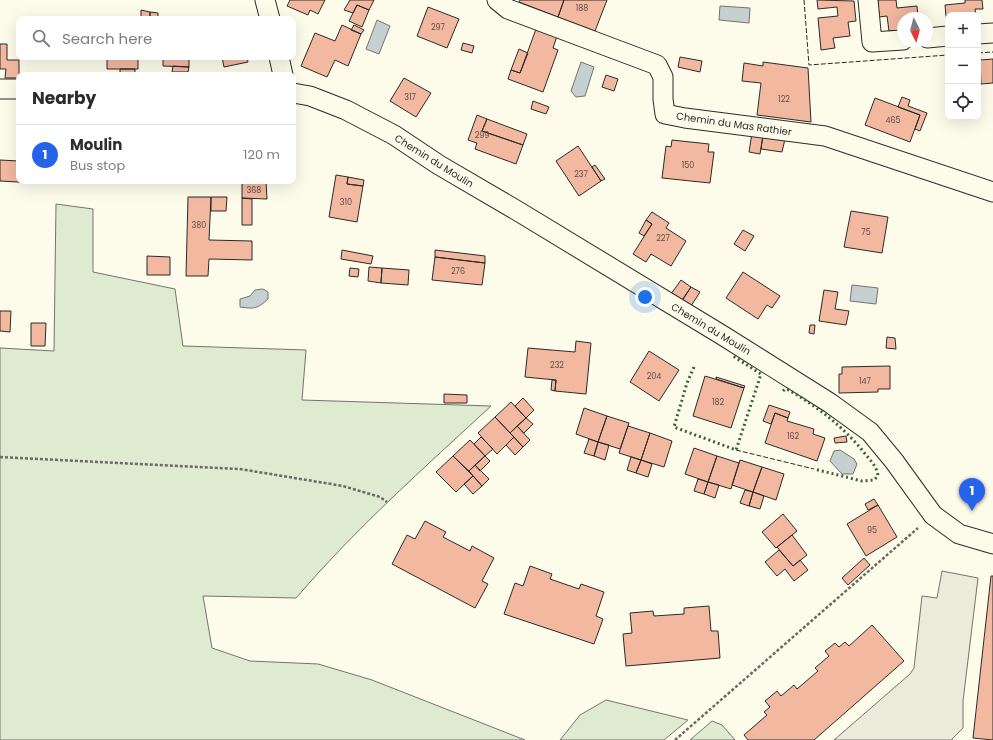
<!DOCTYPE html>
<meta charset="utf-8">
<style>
body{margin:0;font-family:Poppins,sans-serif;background:#f7f7f7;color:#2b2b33}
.controls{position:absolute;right:12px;top:12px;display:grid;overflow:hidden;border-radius:8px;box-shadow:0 4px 16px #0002}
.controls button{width:36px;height:36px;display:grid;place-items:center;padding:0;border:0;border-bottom:1px solid #e1e1e2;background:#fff;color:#2b2b33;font:20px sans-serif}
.compass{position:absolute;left:897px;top:12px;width:36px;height:36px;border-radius:50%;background:#fff;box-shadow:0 4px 16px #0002;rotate:174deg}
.you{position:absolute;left:645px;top:297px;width:14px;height:14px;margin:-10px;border:3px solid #fff;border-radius:50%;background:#1a73e8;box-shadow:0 0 0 6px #1a73e833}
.badge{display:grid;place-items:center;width:26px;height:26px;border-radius:50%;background:#2563eb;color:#fff;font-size:13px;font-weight:700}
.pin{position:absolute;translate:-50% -33px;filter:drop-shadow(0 1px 2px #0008)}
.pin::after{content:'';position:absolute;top:21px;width:14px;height:12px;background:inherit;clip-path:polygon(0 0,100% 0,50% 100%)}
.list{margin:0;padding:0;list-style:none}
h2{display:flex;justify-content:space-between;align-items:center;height:52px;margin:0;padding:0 16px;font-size:17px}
h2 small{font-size:13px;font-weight:400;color:#7c7c81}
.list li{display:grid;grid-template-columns:26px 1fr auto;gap:12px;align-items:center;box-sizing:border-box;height:60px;padding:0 16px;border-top:1px solid #e1e1e2}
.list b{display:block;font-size:15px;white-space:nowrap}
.list p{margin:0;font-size:13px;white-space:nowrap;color:#7c7c81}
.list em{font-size:13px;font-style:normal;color:#7c7c81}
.icon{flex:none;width:22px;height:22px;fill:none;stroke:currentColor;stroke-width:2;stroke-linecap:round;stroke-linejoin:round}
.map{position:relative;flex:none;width:993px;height:740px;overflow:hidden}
.search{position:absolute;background:#fff;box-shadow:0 4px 16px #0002;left:16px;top:16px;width:280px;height:44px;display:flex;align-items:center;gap:10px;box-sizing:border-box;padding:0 14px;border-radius:8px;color:#7c7c81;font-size:15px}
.panel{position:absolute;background:#fff;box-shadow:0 4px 16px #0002;left:16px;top:72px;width:280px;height:112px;border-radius:8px}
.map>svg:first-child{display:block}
.green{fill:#deebd1;stroke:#74746e}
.parking{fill:#eceadb;stroke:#74746e}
.water{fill:#c7d0d0;stroke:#74746e}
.building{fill:#f2b8a0;stroke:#2b2b2b}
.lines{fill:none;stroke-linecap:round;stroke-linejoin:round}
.street-casing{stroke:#2b2b2b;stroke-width:21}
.path{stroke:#6a6964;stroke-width:2.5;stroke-dasharray:3 2;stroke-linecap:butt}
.street{stroke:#fdfbea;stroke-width:19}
.hedge{stroke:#34623c;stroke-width:3;stroke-dasharray:2 3;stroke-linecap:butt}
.fence{stroke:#2b2b2b;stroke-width:1;stroke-dasharray:5 2;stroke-linecap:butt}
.labels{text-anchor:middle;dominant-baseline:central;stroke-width:3;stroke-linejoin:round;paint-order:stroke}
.number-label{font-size:8px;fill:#5d4e48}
.street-label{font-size:10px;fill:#2b2b2b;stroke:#fdfbea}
</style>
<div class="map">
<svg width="993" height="740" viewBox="0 0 993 740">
<rect width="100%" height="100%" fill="#fdfbea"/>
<path class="green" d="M56 204 93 209V272L175 289 183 346 306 350 302 400 491 406C424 468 356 528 296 598L203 596 212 648 250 661 318 664 372 680 525 740H0V348L54 351Z
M606 700 688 720 664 740H560L580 715Z
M712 721 722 725 735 740H690Z"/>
<path class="parking" d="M942 571 978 578 963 701V728L952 739V740H834L910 674 914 668 922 596 937 598Z"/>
<path class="water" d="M720 6 750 8 749 23 719 20Z
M377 20 390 26 379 54 366 49Z
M581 62 594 67 585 96 576 97 571 91Z
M852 285 878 288 876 304 850 301Z
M263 289 268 292V299C257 309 255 309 240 307V299L250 296 255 290Z
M840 450 854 459 857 464 853 474H842L830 461 834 451Z"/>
<path class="building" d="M290 0H325L318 14 310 10 308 15 287 6Z
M350 0H374L369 10 357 5 353 13 344 10Z
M520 0H564L558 17 519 2Z
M564 0H607L595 31 558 17Z
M817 0 854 1 856 21 848 22 850 36 833 38 835 48 821 50 818 18 838 16 837 7 818 9Z
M878 0H896L897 8 917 6 918 18H903V30L889 31 887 16 879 17Z
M965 0H982L983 9H975L976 15H948V27H947L945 5 965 3Z
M357 5 369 10 362 27 349 21Z
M428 7 459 19 447 48 417 36Z
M141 10 150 12V19H141Z
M150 12 158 13V19H150Z
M342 25 361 34 348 66 335 60 327 77 301 66 315 33 335 41Z
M354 25 364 30 361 34 351 30Z
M536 29 557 36 553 48 558 50 543 92 508 79 511 70 520 73Z
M463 43 474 46 472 53 461 50Z
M0 44H7V60H19V78H5L6 69H0Z
M519 49 528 53 520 73 511 70Z
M57 57H80V59H57Z
M107 57H138V69H107Z
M163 57H189V67L163 66Z
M222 57H247L248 62 224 67Z
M680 57 702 61 700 72 678 67Z
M993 59V83L981 84 980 60Z
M763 62 808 68 811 122 757 115 761 83 742 81 744 63 763 66Z
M173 66 189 67 188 72H172Z
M120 69H135V75H120Z
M606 75 618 79 614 91 602 87Z
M404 78 431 93 416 117 390 101Z
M902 97 910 100 908 106 927 113 920 131 915 129 920 115 898 107Z
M875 98 920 115 910 142 865 125Z
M533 101 549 107 546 114 531 109Z
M477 115 487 119 482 131 523 145 516 164 475 149 477 143 468 140Z
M487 119 527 134 523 145 482 131Z
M752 133 763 135 760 154 749 152Z
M763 135 785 139 782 152 761 149Z
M672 140 709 144 708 152H714L710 183 662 178 666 146 671 147Z
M578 146 601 181 579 196 556 161Z
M0 160 19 161V181H36V183L0 181Z
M595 165 605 179 601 181 592 167Z
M336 175 348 177 347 184 363 186 357 222 329 217Z
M348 177 364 180 363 186 347 184Z
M242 181H266L267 199 242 198Z
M188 197H211L209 240 252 241V260L209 259 208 276H186Z
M211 197H227L226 211H211Z
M242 198 252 199V225H242Z
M851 211 888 217 882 253 844 247Z
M652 212 669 223 666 228 686 241 671 266 651 254 646 262 633 254 652 224 646 220Z
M646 220 652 224 644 236 639 233Z
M743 230 754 236 745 251 734 244Z
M342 250 373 256 371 264 341 259Z
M435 250 485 256V263L435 257Z
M147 256 170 257V275H147Z
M435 257 485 263 482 285 432 280Z
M369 267 382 268 381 283 368 281Z
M350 268 359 269 358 277 349 276Z
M382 268 409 270 408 285 381 283Z
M743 272 780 296 772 308 767 305 758 319 726 298Z
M681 280 691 287 682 301 671 294Z
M691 287 700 292 691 306 682 300Z
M824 290 838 292 835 309 849 311 846 325 819 321Z
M0 311H11L10 332 0 331Z
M31 323H46L45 346H31Z
M810 325H815L814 334 809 333Z
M887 337 895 338 896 349 886 348Z
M576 341 591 343 586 394 555 391 556 380 525 377 528 348 575 352Z
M649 351 679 370 659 401 630 382Z
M890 366V389H878V392L839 393V374H842V367Z
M705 376 744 388 731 428 693 416Z
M716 377 745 386 744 388 716 379Z
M552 380H556L555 391 551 390Z
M444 394 467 395V403H444Z
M523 398 534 410 526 418 515 406Z
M511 402 526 418 510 433 495 417Z
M769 405 790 412 788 418 775 413 771 424 763 421Z
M584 408 607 416 598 442 576 434Z
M775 413 788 418 787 421 814 429 813 434 825 438 817 461 765 443Z
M607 416 629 423 620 449 598 442Z
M495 417 514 437 497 454 478 433Z
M526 418 533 424 524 433 517 426Z
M517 426 530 440 523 447 510 433Z
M628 426 650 433 641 460 619 453Z
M650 433 672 441 664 467 641 460Z
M846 436 847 442 835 443 834 438Z
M481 437 493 449 485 456 474 444Z
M514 437 523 447 515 455 506 445Z
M589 439 598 442 594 456 584 453Z
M470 440 485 456 469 471 453 456Z
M598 442 609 445 605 460 594 456Z
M694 448 717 456 708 482 685 474Z
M453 456 473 476 456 492 436 472Z
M485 456 490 461 480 471 475 465Z
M717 456 739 463 731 489 708 482Z
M631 457 641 460 636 473 627 470Z
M641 460 652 464 648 477 636 473Z
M740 460 762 467 753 492 732 485Z
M475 465 489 479 482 486 469 471Z
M762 467 784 474 776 500 753 492Z
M473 476 482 486 473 494 464 484Z
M698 479 708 482 704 494 694 491Z
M708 482 719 485 715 498 704 494Z
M745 490 753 492 749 506 740 503Z
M753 492 764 496 760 509 749 506Z
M874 499 878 505 868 510 865 504Z
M878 505 897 537 866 556 847 524Z
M783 514 797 531 776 548 762 532Z
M425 521 446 532 443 537 470 551 472 546 494 558 482 581 488 584 475 608 392 564 407 535 415 539Z
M792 535 807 555 793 566 777 547Z
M779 550 793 566 800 560 808 570 794 581 785 569 777 576 765 562Z
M864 558 870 565 848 585 842 578Z
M530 566 552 574 550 579 579 589 581 584 604 592 596 616 603 619 594 644 504 614 515 583 523 586Z
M991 576H993V740L973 738Z
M709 606 711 631H718L720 658 626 666 623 634 632 633 630 613 653 611 654 616 684 614V608Z
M872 625 904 661 814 740H748L744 735 767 715 764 712 770 707 765 701 777 691 781 696 794 685 797 689 818 671 815 668 829 656 825 651 835 643 839 647 845 642 849 646Z"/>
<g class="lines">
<defs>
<path id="street" d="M265 0 270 19
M497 0 508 9 657 65 663 77V99L665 114 685 118 825 136 993 192
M868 0 872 42 903 40
M978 34 993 33
M927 38 948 36
M279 57 283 75
M0 89H19
M293 93 310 96 346 110 394 135 439 165 516 210 722 335 830 403 870 432 894 461 933 515 959 534 993 544"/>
</defs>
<use href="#street" class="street-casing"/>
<path class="path" d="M0 457 240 469 343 486 380 497 387 502
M675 740 918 528"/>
<use href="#street" class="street"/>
<path class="hedge" d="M694 367 687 383 674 427 736 450 761 374 733 356
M783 391 785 389 789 390C819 408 844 427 866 455 871 461 877 467 878 476L874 480 862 481 814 469"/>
<path class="fence" d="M804 0 809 65 948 55
M978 53 993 52
M736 450 814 469"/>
</g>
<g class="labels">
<g class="number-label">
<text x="582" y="8">188</text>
<text x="438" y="27">297</text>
<text x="410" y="97">317</text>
<text x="784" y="99">122</text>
<text x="893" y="120">465</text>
<text x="482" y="135">299</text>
<text x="688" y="165">150</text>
<text x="581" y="174">237</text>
<text x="254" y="190">368</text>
<text x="346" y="202">310</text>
<text x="199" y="225">380</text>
<text x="866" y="232">75</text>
<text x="663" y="238">227</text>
<text x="458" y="271">276</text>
<text x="557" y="365">232</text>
<text x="654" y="376">204</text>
<text x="865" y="381">147</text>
<text x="718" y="402">182</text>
<text x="793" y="436">162</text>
<text x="872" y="530">95</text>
</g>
<g class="street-label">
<text transform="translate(734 124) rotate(8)">Chemin du Mas Rathier</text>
<text transform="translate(434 161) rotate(32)">Chemin du Moulin</text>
<text transform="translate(711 329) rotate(31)">Chemin du Moulin</text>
</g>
</g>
</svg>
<div class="controls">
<button>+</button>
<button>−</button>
<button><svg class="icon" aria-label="locate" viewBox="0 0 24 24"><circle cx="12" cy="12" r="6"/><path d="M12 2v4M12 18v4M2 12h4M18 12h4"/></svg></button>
</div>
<svg class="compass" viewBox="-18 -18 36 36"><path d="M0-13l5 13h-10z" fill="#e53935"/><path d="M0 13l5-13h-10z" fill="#7c7c81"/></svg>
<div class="you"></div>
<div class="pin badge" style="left:972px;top:511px">1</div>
<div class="search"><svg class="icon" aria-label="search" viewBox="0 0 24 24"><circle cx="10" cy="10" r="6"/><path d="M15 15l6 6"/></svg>Search here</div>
<section class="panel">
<h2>Nearby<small></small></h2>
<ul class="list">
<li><span class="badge">1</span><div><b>Moulin</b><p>Bus stop</p></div><em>120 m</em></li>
</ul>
</section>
</div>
